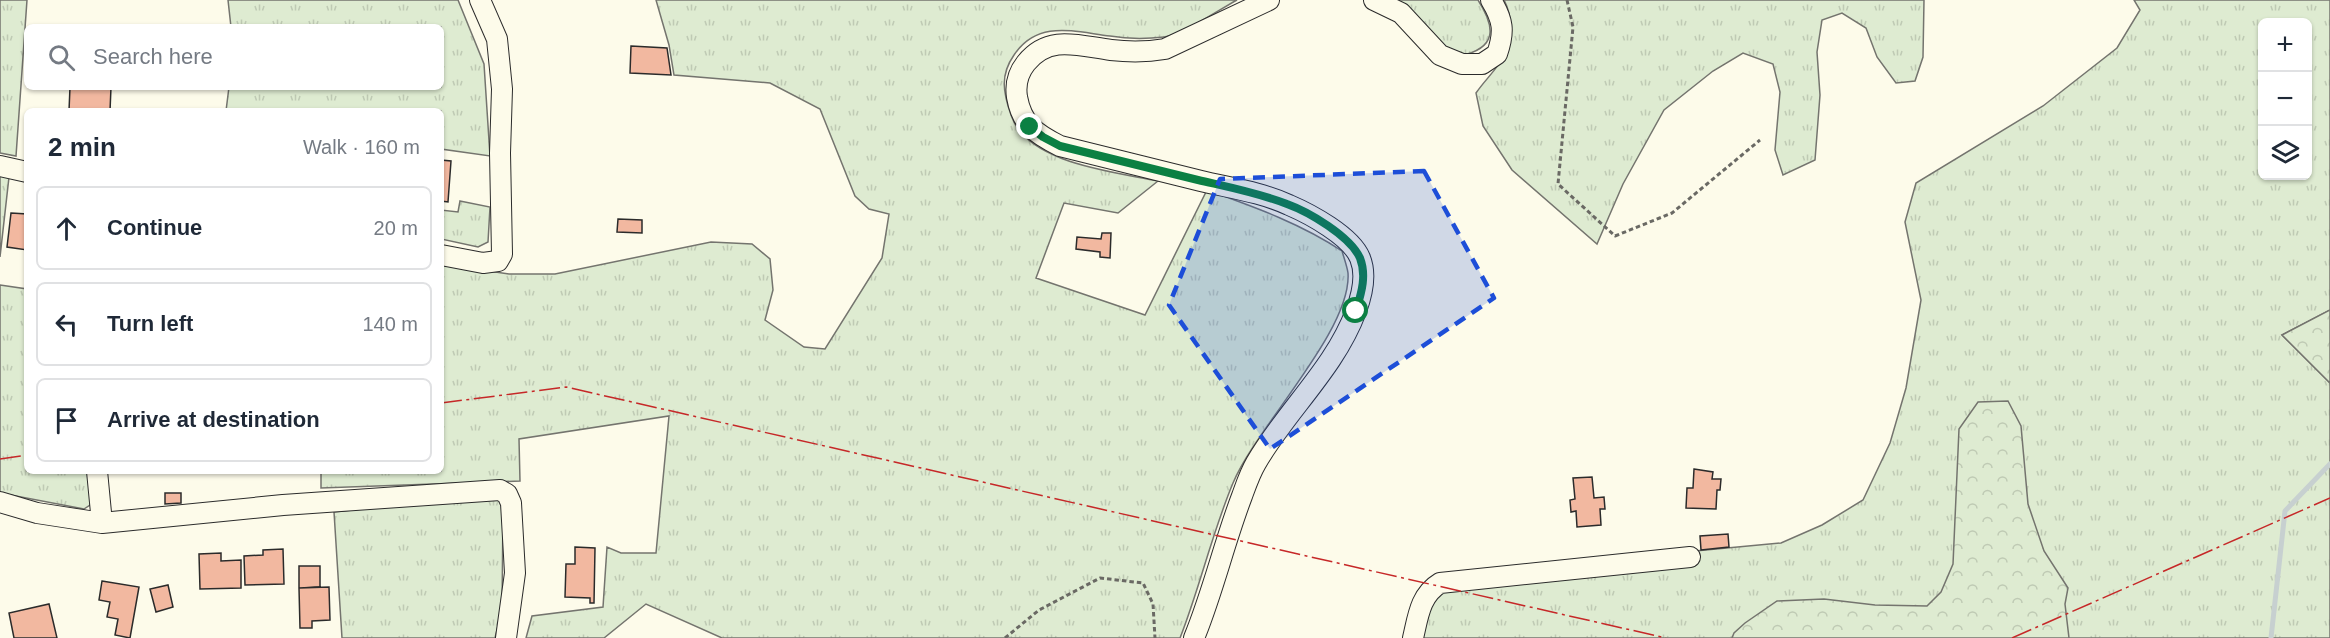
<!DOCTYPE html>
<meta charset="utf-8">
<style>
body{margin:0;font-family:Arial,sans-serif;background:#f6f6f7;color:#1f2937}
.controls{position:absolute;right:18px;top:18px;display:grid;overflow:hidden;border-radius:9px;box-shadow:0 2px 4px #0004}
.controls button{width:54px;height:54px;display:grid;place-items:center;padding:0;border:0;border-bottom:2px solid #e0e1e3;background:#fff;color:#1f2937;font:30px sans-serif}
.stop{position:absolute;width:18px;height:18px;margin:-14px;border:4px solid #0b8043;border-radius:50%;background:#fff}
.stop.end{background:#0b8043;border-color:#fff;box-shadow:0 2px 6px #0008}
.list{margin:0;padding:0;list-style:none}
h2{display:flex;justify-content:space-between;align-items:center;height:78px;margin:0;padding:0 24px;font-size:26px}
h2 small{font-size:20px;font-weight:400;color:#747a83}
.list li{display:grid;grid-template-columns:39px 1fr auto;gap:18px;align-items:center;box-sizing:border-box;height:84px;margin:0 12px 12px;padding:0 12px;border:2px solid #e0e1e3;border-radius:9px}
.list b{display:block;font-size:22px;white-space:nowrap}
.list em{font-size:20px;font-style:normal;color:#747a83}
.icon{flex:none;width:33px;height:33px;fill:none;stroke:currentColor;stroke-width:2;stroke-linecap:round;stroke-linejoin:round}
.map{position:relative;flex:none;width:2330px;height:638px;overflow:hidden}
.search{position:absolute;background:#fff;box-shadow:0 2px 4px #0004;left:24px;top:24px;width:420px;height:66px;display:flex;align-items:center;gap:15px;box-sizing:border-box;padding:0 21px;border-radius:9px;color:#747a83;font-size:22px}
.panel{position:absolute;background:#fff;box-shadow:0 2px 4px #0004;left:24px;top:108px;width:420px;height:366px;border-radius:9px}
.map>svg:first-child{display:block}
.grass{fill:url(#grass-tufts);stroke:#74746e;stroke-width:1.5;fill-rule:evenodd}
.forest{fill:url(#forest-crowns);stroke:#74746e;stroke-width:1.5}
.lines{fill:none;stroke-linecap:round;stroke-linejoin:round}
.stream{stroke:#c7d0d0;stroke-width:5}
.building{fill:#f2b8a0;stroke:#2b2b2b;stroke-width:1.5}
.minor-casing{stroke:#2b2b2b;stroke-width:22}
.path{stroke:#6a6964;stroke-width:3;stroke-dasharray:4.5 3;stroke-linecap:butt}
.minor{stroke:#fdfbea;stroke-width:20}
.power{stroke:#c62828;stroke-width:1.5;stroke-dasharray:21 4.5 3 4.5;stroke-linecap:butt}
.route{stroke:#0b8043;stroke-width:8}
.marked{fill:#1d4ed8;fill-opacity:0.2;stroke:#1d4ed8;stroke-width:4.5;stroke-dasharray:12 8;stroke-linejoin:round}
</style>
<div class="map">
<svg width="2330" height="638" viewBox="0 0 2330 638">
<defs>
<pattern id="grass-tufts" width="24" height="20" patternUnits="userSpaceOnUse" patternTransform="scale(1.5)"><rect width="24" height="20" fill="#deebd1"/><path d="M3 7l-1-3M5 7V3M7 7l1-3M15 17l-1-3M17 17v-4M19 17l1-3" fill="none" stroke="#bfcab4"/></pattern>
<pattern id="forest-crowns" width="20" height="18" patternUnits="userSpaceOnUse" patternTransform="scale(1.5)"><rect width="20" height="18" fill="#deebd1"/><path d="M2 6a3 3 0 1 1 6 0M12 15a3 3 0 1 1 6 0" fill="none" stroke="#bfcab4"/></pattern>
</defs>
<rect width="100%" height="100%" fill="#fdfbea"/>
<path class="grass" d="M0 0H27L16 156 0 153Z
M228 0H458L484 64 490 156 441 149V111H226L229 87H441V27H231Z
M656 0H1237C1220 9 1182 35 1164 37 1147 39 1127 39 1110 36 1075 32 1038 19 1014 55 1000 75 1003 92 1011 115 1027 164 1116 172 1158 181L1118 213 1064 203 1036 278 1145 315 1207 190C1254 207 1300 223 1342 251 1344 258 1347 266 1348 273 1352 330 1257 426 1233 483 1212 533 1200 587 1180 638H722L646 604 604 638H526L532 616 603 607 607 547 621 553H656L669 416 519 439 520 481 321 488V471H441V264L509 274H555L711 242 752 244 770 259 773 290 765 320 804 347 825 349 882 258 889 214 869 209 855 196 820 109 770 83 674 75 669 45Z
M1394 0H1478C1496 28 1497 48 1460 56L1445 47Z
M1504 0H1924L1923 57 1915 81 1896 83 1877 57 1866 28 1842 13 1822 20 1817 52 1820 95 1815 160 1783 175 1775 150 1780 92 1773 64 1743 53 1713 71 1664 110 1623 184 1597 244 1512 170 1483 126 1476 93C1485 80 1497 69 1505 55 1514 40 1512 15 1504 0Z
M2134 0H2330V310L2282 335 2330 383V638H1417L1435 591 1695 551 1781 543 1822 525 1863 500 1890 443 1906 388 1921 300 1905 222 1916 183 2043 106 2117 48 2140 10ZM2262 22H2308V176H2262Z
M0 175 9 177 0 257Z
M460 201 490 207 488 242 478 247 441 239V210L458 212Z
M0 285 27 289V471H90L92 495 90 505 84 509 0 493Z
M491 495 499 499 503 509 502 610 495 638H342L334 512Z"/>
<path class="forest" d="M2330 310V383L2282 335Z
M2008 401 2021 426 2028 504 2044 551 2068 588 2065 604 2069 638H1732L1734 633 1745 623 1777 601 1824 599 1875 605 1927 606 1941 592 1953 564 1959 429 1978 402Z"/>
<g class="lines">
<path class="stream" d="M2271 638 2285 511 2330 464"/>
</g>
<path class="building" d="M631 46 667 48 671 75 630 73Z
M70 87H111L110 111H69Z
M441 160 451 161 448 202 441 201Z
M11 213 27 214V250L7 247Z
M618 219 642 220V233L617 232Z
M1102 233H1111L1110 258 1100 257V252L1076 249 1077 237 1101 239Z
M1694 469 1713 472 1712 479H1721L1720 490H1717L1716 509 1686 508 1687 488H1693Z
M1592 477 1594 498 1604 497 1605 509H1600L1601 525 1577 527 1576 511 1571 512 1570 500 1575 499 1573 478Z
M165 493H181V503L165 504Z
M1728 534 1729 547 1701 550 1700 536Z
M575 547 595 548 594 603H590V598L565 597 566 564H575Z
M283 549 284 584 245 585 244 556 263 555V550Z
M221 553V561L241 560V588L200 589 199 554Z
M299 566H320V587L299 588Z
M102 581 139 587 130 638 115 635 118 619 107 617 110 602 99 600Z
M168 585 173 607 156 612 150 589Z
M329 587 330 620 312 621V628H300L299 588Z
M49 604 57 638H14L9 613Z"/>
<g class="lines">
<defs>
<path id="minor" d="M1374 0 1401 13 1440 55 1462 64H1482L1497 54C1505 31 1503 20 1491 0
M0 166 27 172
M441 255 483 263 498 261 502 254 500 153 502 89 497 39 480 0
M97 471 102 523
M0 502 37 513 102 523 283 505 500 490 507 494 511 503 515 573 506 638
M1194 638C1213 592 1224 543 1242 496 1246 485 1250 473 1256 463 1286 411 1335 368 1356 311 1362 295 1367 275 1360 258 1351 236 1310 214 1289 205 1261 192 1230 188 1201 181 1154 169 1107 158 1060 146 1036 134 1022 125 1017 97 1015 84 1018 73 1026 63 1049 34 1079 46 1111 50 1129 52 1147 52 1165 49L1269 0
M1413 638C1418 617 1420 595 1440 583L1690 557"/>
</defs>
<use href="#minor" class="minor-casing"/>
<path class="path" d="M1567 0 1573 27 1558 184 1615 236 1672 213 1760 140
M1005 638 1039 610 1100 578 1143 583 1153 604 1155 638"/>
<use href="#minor" class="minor"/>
<path class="power" d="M441 403 566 387 1666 638
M0 459 27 455
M2012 638 2330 498"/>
</g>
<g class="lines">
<path class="route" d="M1030 127 1043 137 1060 146C1106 157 1152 169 1198 180 1228 187 1259 193 1287 204 1309 212 1350 236 1360 258 1367 276 1361 294 1356 311"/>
</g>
<path class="marked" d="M1424 171 1494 298 1270 449 1169 305 1220 179Z"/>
</svg>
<div class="controls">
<button>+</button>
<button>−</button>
<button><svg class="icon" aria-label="layers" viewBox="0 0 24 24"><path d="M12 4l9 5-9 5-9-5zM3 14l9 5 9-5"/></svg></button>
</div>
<div class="stop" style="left:1356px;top:311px"></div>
<div class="stop end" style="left:1030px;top:127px"></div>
<div class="search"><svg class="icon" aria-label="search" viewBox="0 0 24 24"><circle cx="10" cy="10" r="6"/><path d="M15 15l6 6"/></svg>Search here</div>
<section class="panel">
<h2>2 min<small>Walk · 160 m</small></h2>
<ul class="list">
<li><svg class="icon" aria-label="ahead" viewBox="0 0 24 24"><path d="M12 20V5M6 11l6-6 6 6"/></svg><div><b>Continue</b></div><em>20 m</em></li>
<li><svg class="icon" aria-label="left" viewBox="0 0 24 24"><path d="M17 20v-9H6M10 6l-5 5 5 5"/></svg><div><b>Turn left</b></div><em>140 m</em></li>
<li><svg class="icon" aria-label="arrive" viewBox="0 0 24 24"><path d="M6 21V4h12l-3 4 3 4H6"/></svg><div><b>Arrive at destination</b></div></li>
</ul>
</section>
</div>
